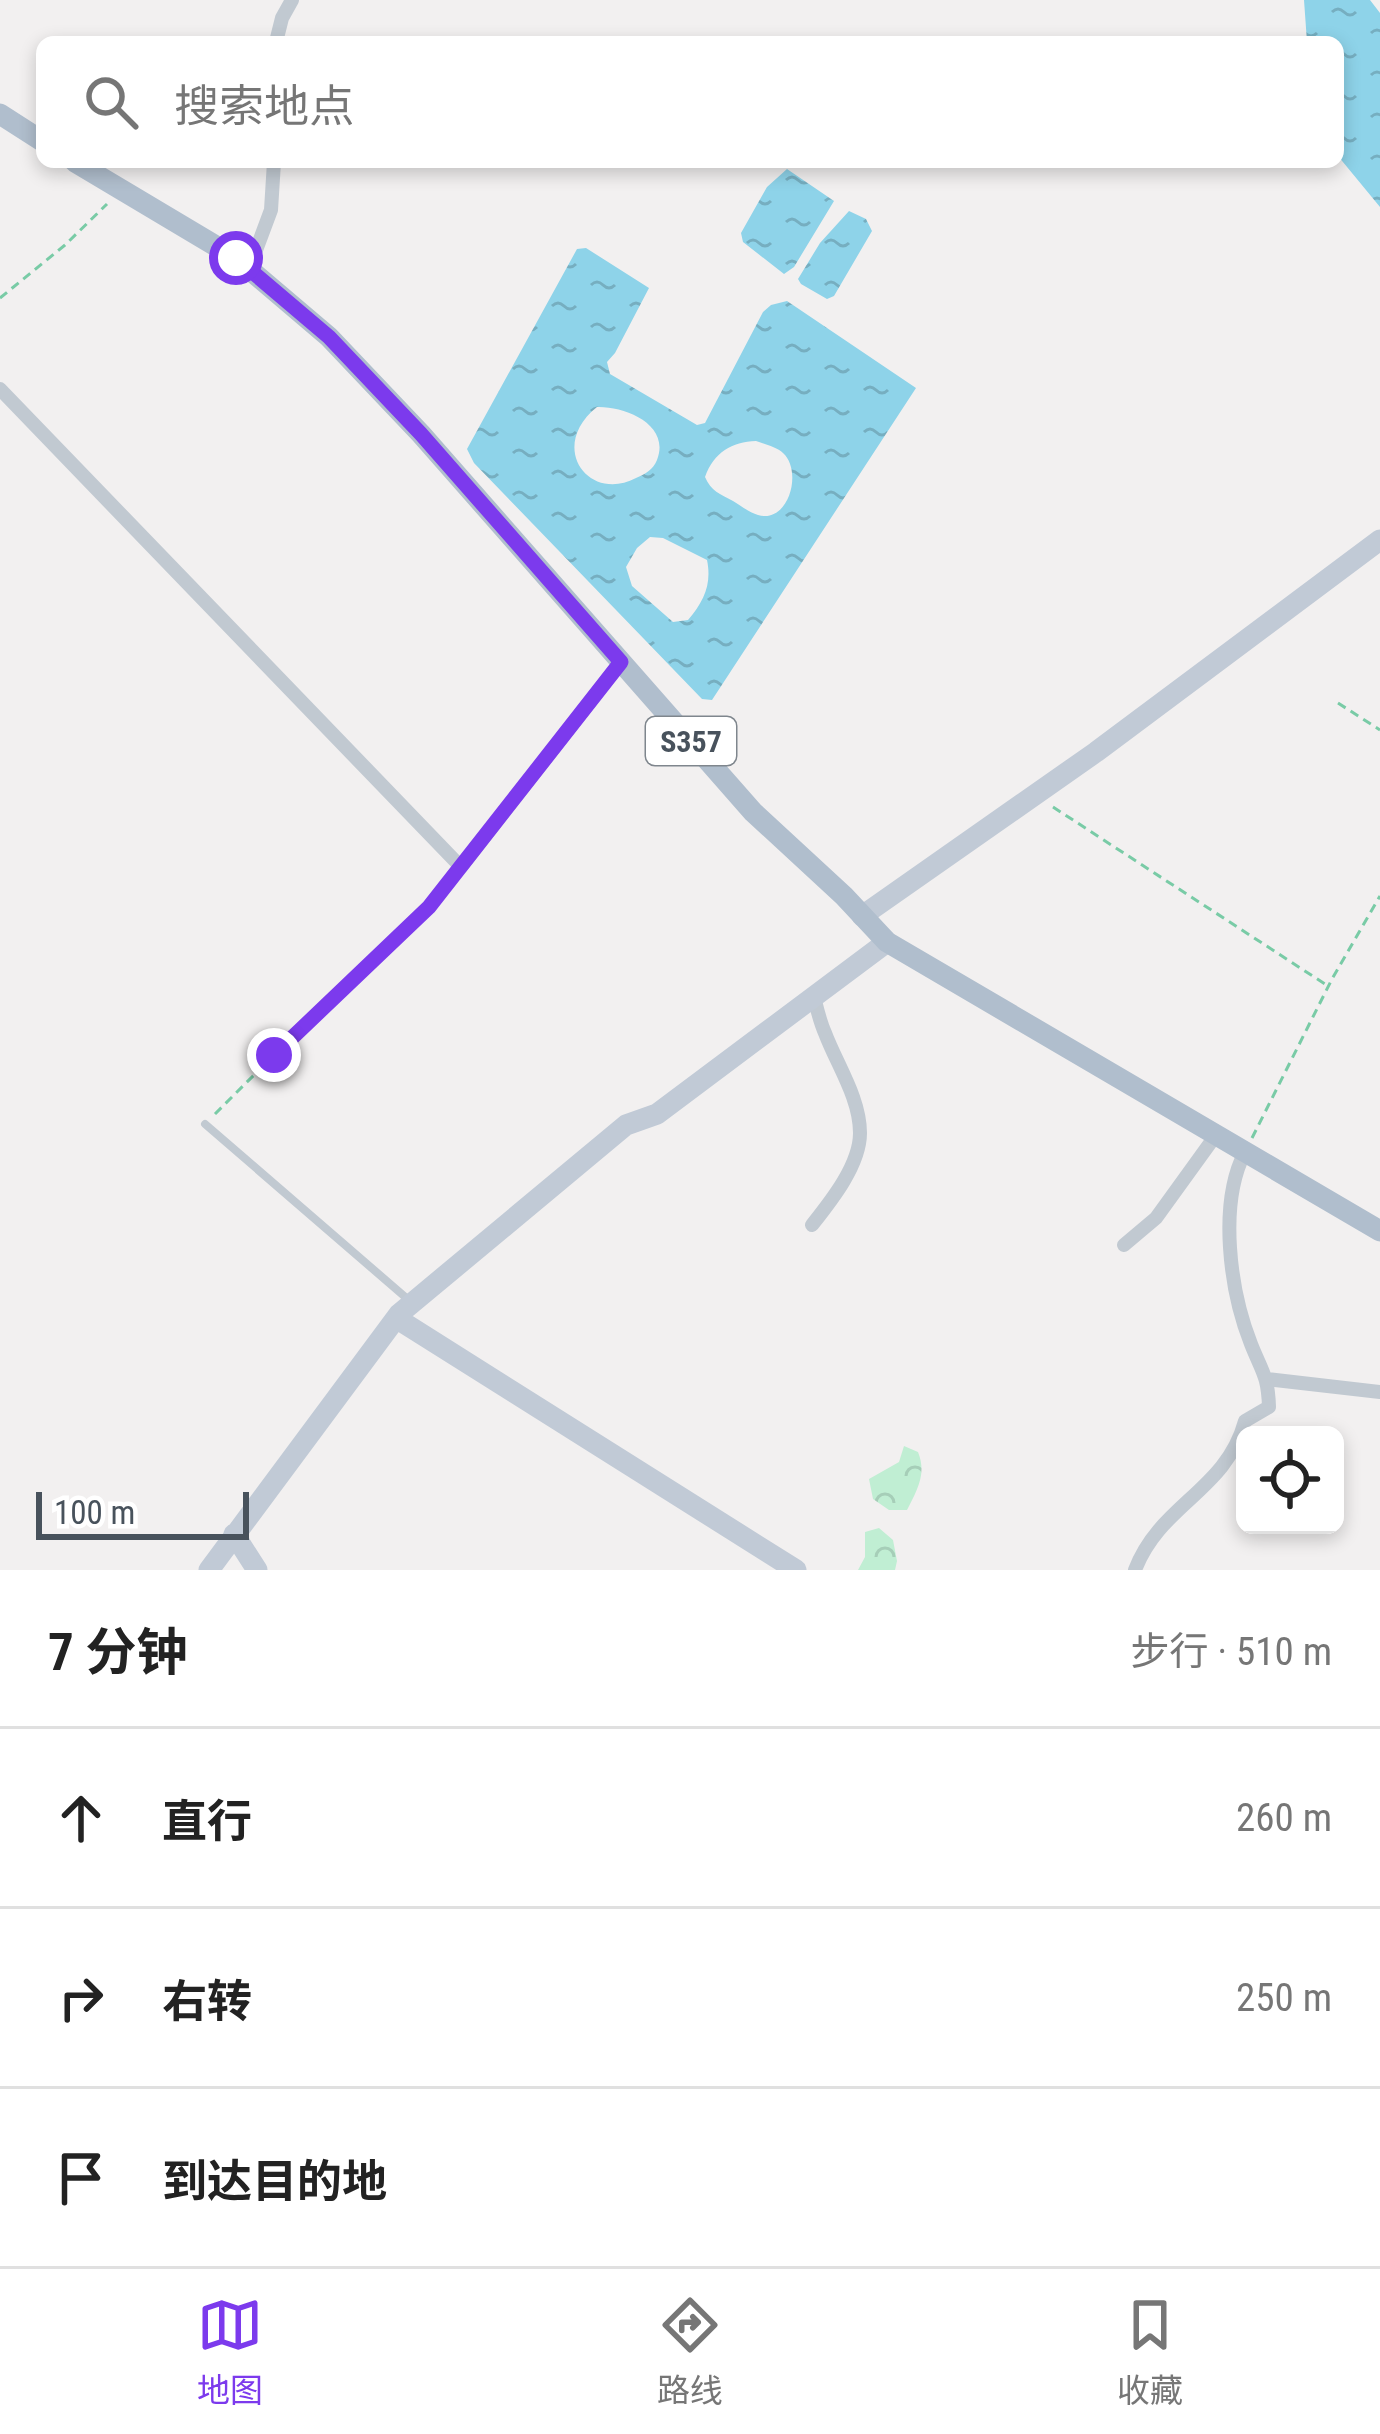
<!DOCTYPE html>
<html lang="zh">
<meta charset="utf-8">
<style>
body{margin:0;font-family:"Roboto Condensed","Noto Sans SC",sans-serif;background:#f6f6f6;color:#222}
.controls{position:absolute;right:36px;bottom:36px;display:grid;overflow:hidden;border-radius:18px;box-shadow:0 6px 18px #0003}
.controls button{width:108px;height:108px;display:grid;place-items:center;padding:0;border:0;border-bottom:3px solid #e0e0e0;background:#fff;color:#222;font:60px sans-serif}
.scale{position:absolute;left:36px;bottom:30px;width:213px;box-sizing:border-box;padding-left:12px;border:6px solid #48525c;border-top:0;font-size:33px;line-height:42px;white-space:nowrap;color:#48525c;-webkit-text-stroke:9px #fff;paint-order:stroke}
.stop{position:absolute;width:36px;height:36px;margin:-27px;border:9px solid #7c3aed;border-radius:50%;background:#fff}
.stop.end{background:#7c3aed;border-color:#fff;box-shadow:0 3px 12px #0008}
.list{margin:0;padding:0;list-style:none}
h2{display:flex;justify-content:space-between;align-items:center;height:156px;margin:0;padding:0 48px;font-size:51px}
h2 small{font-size:39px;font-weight:400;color:#767676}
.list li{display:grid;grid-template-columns:78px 1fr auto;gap:36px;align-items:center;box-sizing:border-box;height:180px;padding:0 48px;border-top:3px solid #e0e0e0}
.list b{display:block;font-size:45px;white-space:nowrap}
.list em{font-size:39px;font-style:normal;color:#767676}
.icon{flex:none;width:66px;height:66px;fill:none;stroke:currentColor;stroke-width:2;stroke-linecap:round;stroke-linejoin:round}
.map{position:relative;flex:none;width:1380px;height:1570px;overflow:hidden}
.search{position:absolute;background:#fff;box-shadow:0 6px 18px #0003;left:36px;right:36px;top:36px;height:132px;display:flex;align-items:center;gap:30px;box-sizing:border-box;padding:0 42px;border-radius:18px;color:#767676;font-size:45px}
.sheet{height:696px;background:#fff}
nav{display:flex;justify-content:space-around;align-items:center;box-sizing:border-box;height:168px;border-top:3px solid #e0e0e0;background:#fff;font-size:33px;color:#767676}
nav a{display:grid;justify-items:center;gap:6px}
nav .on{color:#7c3aed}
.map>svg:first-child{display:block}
.forest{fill:url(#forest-crowns)}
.water{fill:url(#water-ripples);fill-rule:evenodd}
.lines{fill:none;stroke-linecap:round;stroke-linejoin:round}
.path{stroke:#79cba6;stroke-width:3;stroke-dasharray:9 6;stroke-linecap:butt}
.lane{stroke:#c1c9d1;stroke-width:8}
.street{stroke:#c1c9d1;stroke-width:14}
.secondary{stroke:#c1cad6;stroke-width:21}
.primary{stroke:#b0becd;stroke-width:21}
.route{stroke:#7c3aed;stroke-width:15}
.labels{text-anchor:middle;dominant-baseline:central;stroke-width:12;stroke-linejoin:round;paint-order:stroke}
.shield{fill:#fff;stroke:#7f868d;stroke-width:3}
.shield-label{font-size:30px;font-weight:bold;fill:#48525c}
</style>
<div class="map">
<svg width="1380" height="1570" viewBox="0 0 1380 1570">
<defs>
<pattern id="forest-crowns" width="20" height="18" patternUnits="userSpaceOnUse" patternTransform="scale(3)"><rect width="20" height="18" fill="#c0eed3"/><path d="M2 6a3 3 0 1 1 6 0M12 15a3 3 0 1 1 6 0" fill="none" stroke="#a6ceb8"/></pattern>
<pattern id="water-ripples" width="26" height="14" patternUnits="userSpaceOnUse" patternTransform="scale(3)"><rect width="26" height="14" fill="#8ed3e9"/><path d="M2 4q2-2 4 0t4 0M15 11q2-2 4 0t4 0" fill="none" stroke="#76aec0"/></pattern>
</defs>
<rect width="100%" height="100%" fill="#f2f0f0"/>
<path class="forest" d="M904 1446 918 1452C927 1474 917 1490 907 1510H889L873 1499 869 1479 899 1462Z
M879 1528 893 1540 897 1561 895 1570H858L865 1557V1532Z"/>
<path class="water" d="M1304 0H1370L1380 13V207L1338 156V42H1307Z
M787 169 834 201 794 267 784 274 743 242 741 233 767 187Z
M849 211 866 219 872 231 834 296 827 299 801 284 798 279 820 243Z
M586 248 649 288 615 353 607 362 610 374 697 425 705 423 763 312 771 305 787 301 916 388 712 700 702 699 474 463 467 449 577 249ZM597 407C624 406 671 424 657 460 653 470 645 474 636 478 589 503 547 447 597 407ZM756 441C764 444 777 447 783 453 803 471 789 524 758 515 750 513 740 505 733 501 720 494 711 491 705 477 714 452 732 442 756 441ZM650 537 663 538 707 560C712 584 704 601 688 620L673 622 632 586 626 567 637 548Z"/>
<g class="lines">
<path class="path" d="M0 298 65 245 107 204
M1338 703 1380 730
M1053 807 1328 986
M215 1114 317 1012 429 907 450 880
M1252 1138 1332 979 1380 896"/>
<path class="lane" d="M205 1124 411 1302"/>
<path class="street" d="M276 42 282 18 292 0
M249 269 271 210 274 162
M0 389 461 867 621 662
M812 1225C831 1201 860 1165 860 1133 860 1098 837 1065 825 1033 820 1022 817 1009 814 997
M1124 1245 1156 1218 1216 1135
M1267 1379 1380 1392
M1135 1570C1160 1504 1226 1491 1245 1421L1269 1407C1268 1375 1262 1372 1251 1344 1230 1291 1218 1204 1245 1152"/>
<path class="secondary" d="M862 916 1096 752 1380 540
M396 1318 796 1570
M234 1534 257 1570
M209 1570 399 1314 626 1125 657 1114 887 942"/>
<path class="primary" d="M0 114 42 141
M75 162 236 258 329 337 421 434 753 812 844 896 887 942 1380 1231"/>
</g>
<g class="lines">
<path class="route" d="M236 258 329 337 421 434 621 662 429 907 274 1055"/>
</g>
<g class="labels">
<rect class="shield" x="646" y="717" width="90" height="48" rx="9"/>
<g class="shield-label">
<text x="691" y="741">S357</text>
</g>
</g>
</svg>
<div class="controls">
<button><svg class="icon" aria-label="locate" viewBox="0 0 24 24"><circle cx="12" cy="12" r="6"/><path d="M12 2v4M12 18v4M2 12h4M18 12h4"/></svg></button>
</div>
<div class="scale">100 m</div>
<div class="stop" style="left:236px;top:258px"></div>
<div class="stop end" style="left:274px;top:1055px"></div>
<div class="search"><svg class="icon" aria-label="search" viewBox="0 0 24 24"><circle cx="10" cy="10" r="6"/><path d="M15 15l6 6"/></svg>搜索地点</div>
</div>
<section class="sheet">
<h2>7 分钟<small>步行 · 510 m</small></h2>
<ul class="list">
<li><svg class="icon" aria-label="ahead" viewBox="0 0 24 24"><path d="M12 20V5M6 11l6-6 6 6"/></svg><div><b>直行</b></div><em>260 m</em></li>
<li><svg class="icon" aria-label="right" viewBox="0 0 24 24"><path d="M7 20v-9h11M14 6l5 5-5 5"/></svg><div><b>右转</b></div><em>250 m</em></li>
<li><svg class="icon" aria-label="arrive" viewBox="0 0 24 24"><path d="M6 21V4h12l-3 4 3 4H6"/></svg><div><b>到达目的地</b></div></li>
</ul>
</section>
<nav>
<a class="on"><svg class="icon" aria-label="map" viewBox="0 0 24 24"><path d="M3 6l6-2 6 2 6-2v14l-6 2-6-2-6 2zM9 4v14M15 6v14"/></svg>地图</a>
<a><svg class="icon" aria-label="directions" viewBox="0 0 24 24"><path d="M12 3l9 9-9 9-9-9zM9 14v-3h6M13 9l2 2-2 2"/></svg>路线</a>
<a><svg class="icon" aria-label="saved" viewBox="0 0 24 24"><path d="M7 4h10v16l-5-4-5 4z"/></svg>收藏</a>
</nav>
